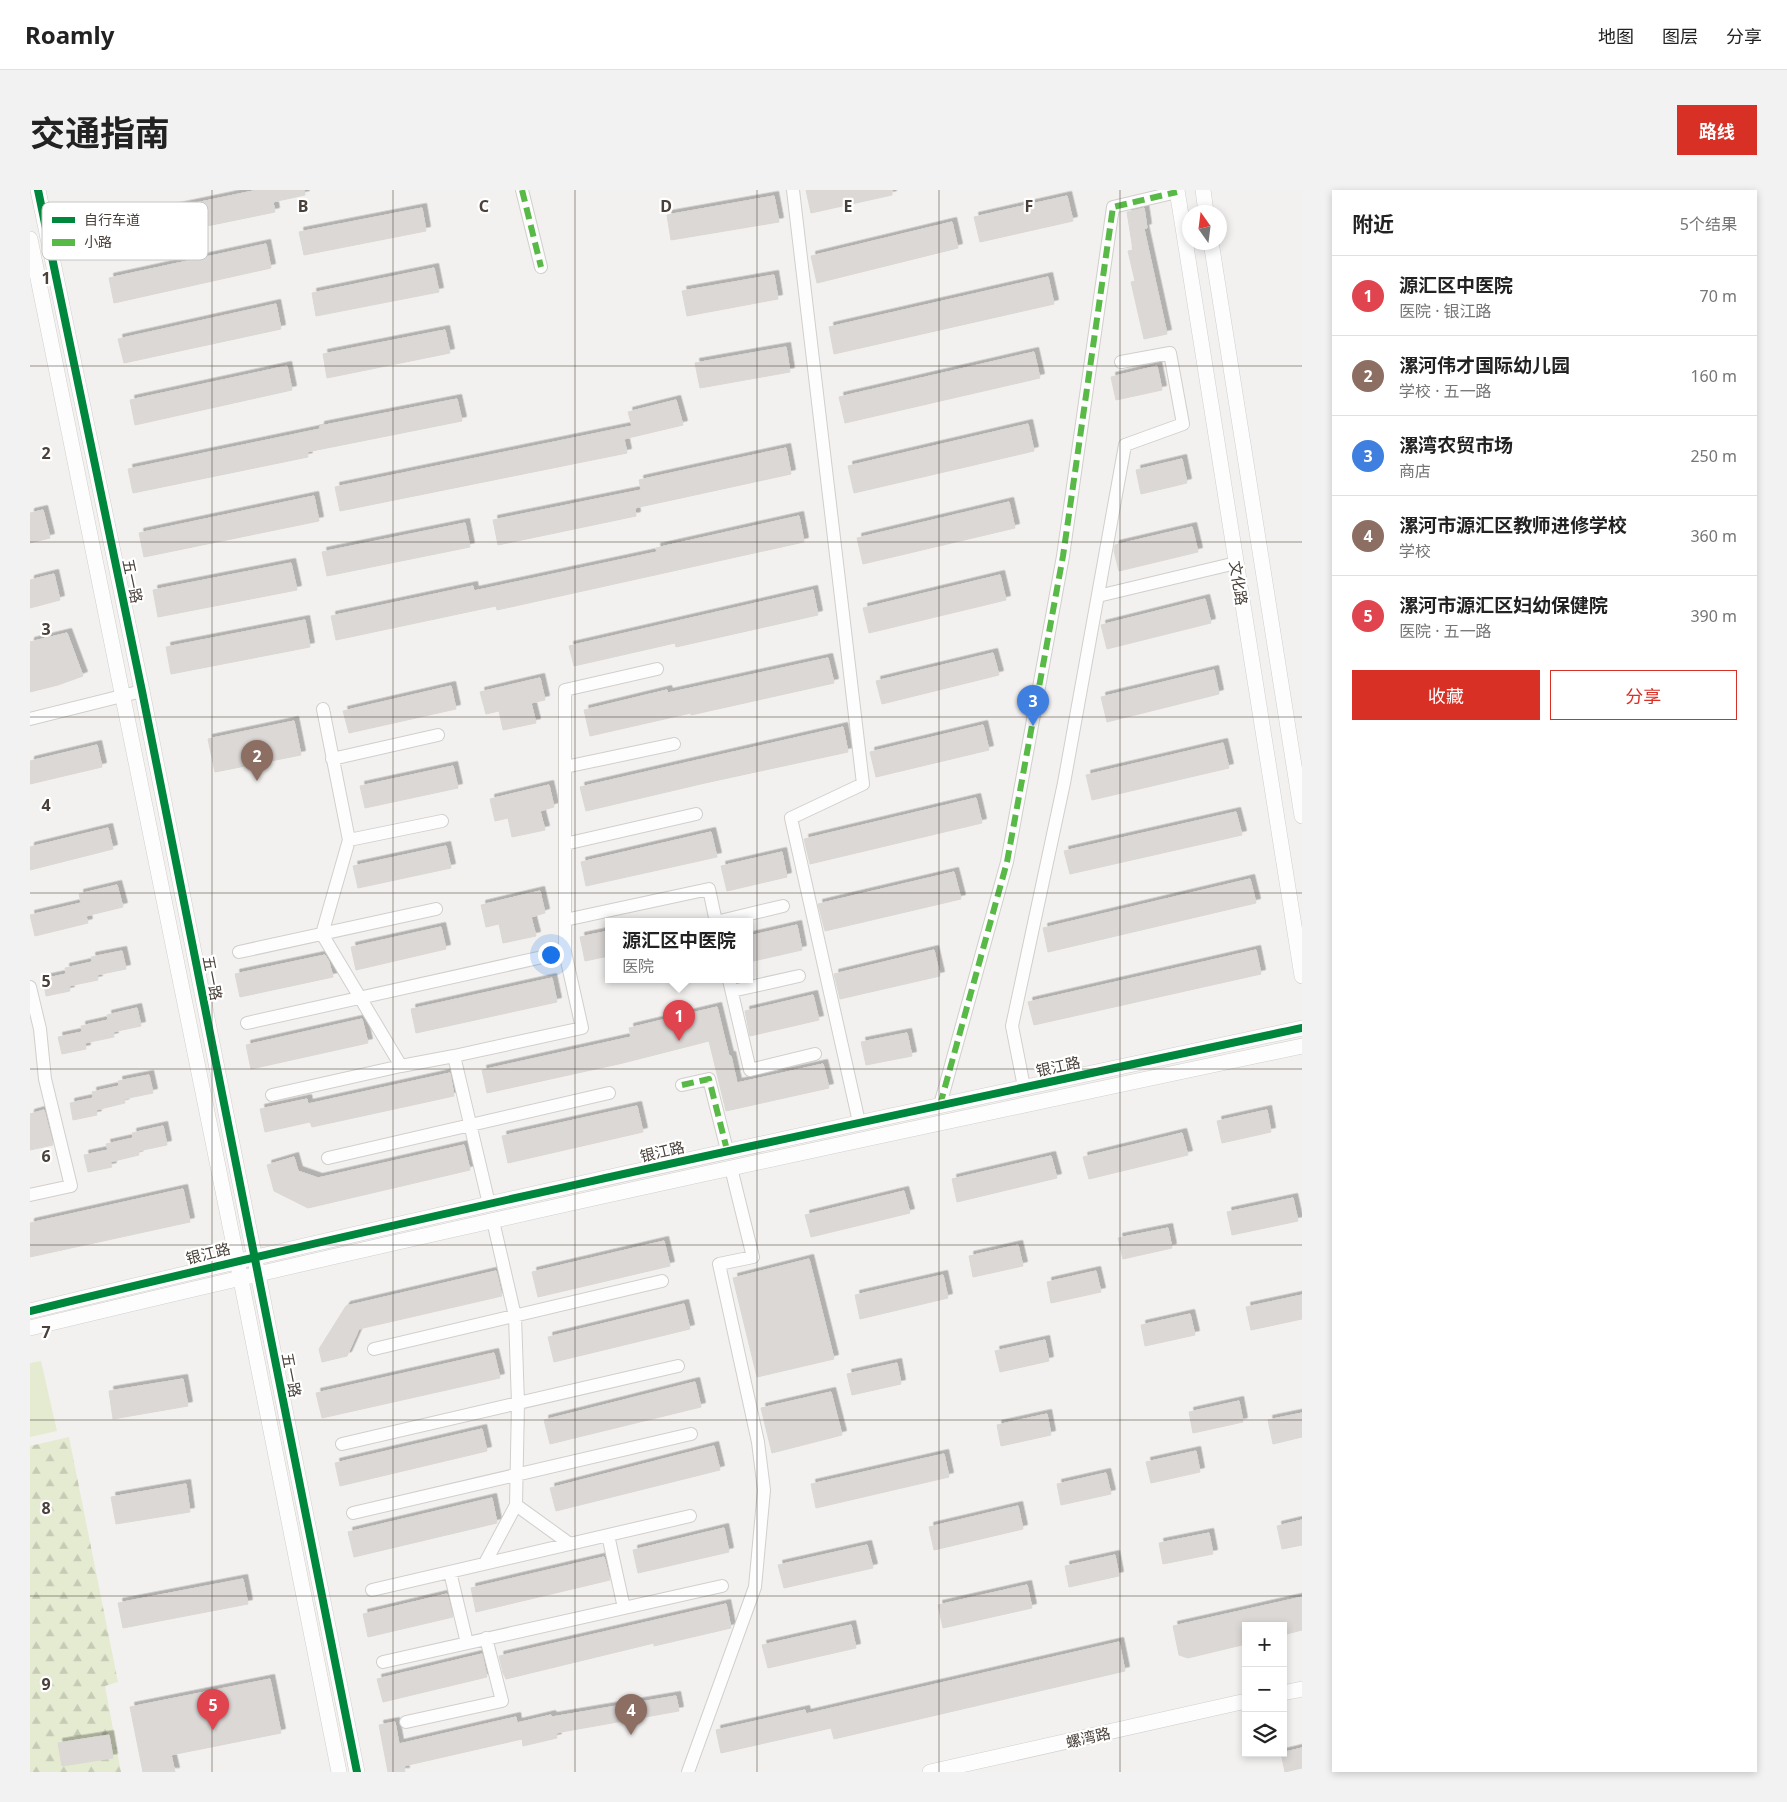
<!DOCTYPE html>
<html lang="zh">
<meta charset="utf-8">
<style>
body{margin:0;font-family:"Noto Sans","Noto Sans SC",sans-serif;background:#f2f2f2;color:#222}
.controls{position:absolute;right:15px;bottom:15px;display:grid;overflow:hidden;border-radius:0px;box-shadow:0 2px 8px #0003}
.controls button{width:45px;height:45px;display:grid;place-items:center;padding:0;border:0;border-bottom:1px solid #e0e0e0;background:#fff;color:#222;font:25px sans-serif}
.compass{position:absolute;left:1152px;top:15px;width:45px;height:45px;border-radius:50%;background:#fff;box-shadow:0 2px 8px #0003;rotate:346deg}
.you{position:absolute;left:520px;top:764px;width:18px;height:18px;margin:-12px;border:4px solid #fff;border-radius:50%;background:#1a73e8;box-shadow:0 0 0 8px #1a73e833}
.badge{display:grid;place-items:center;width:32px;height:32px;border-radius:50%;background:#d93025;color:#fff;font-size:16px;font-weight:700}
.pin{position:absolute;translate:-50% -41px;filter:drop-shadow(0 1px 2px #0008)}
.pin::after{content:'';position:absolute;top:26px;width:18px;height:15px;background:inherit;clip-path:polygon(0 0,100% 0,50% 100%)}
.popup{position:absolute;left:575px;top:728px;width:148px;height:65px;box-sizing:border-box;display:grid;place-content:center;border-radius:0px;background:#fff;filter:drop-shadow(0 1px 4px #0005);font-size:16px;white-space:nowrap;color:#767676}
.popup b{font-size:19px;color:#222}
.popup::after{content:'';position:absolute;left:50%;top:100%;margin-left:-10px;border:10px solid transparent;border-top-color:#fff}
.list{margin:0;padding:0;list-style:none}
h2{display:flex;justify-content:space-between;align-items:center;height:65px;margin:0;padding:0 20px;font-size:21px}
h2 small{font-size:16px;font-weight:400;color:#767676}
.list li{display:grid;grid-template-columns:32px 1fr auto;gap:15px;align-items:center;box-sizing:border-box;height:80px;padding:0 20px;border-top:1px solid #e0e0e0}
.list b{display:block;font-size:19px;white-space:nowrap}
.list p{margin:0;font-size:16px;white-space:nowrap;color:#767676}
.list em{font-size:16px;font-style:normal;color:#767676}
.actions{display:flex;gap:10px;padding:15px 20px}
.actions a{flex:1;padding:11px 0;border:1px solid #d93025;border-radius:0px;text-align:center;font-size:18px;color:#d93025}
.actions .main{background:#d93025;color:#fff}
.icon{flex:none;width:28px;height:28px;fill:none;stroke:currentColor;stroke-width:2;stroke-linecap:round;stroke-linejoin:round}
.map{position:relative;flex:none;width:1272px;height:1582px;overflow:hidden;border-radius:0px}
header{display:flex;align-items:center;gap:30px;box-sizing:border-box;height:70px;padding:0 25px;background:#fff;border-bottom:1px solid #e0e0e0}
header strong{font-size:24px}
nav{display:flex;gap:28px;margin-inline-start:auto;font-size:18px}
.intro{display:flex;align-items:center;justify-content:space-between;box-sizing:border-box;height:120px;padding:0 30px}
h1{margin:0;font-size:35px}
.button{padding:12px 22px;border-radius:0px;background:#d93025;color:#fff;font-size:18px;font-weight:700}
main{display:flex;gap:30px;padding:0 30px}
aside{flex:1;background:#fff;border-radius:0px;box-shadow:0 2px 8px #0003}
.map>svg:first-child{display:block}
.forest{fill:url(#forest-firs)}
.pitch{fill:#e4ebd1}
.building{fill:#dbd8d6;stroke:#dbd8d4;filter:url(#shadow)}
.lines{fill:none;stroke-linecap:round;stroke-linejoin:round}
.minor-casing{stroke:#d1cfcc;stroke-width:14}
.tertiary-casing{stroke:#d1cfcc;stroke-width:16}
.minor{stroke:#fdfdfd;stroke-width:12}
.tertiary{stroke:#fdfdfd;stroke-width:15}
.quiet{stroke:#58b947;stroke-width:6;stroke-dasharray:12 6;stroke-linecap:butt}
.cycleway-casing{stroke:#fff;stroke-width:11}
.cycleway{stroke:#00873e;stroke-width:8}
.grid{fill:none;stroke:#49413a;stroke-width:1;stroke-opacity:0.55}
.labels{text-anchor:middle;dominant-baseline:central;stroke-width:4.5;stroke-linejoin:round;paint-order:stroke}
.street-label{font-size:15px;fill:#49413a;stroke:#fff}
.key{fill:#fff;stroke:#c8c6c4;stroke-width:1}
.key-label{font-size:14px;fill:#49413a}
.grid-label{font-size:16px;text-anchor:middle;font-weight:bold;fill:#49413a;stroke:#fff;stroke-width:4.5;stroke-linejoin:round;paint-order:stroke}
</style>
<header>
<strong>Roamly</strong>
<nav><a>地图</a><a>图层</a><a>分享</a></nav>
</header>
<div class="intro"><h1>交通指南</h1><a class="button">路线</a></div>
<main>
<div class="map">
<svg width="1272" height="1582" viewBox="0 0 1272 1582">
<defs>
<pattern id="forest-firs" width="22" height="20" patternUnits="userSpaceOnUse" patternTransform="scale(1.25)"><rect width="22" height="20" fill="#e4ebd1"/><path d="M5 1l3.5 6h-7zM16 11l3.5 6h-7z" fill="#c5cbb4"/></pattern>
<filter id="shadow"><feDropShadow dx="4.5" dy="-4.5" stdDeviation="0" flood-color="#0004"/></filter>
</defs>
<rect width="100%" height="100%" fill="#f3f1ef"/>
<path class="forest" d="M39 1247 88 1492 75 1496 91 1582H0V1256Z"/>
<path class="pitch" d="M11 1171 27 1241 0 1247V1173Z"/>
<path class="building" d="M228 0H274L275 5 243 12 245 22 70 58 65 34Z
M776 0H862V5L781 23Z
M744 6 749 32 641 50 637 25Z
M1037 6 1043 31 950 52 944 27Z
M392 18 396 41 274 65 269 42Z
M1114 18 1117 38 1114 39 1137 144 1114 149 1101 92 1105 91 1098 61 1103 60 1097 22Z
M922 32 928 58 787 93 781 66Z
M236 54 241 78 84 113 79 88Z
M404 78 409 102 286 126 282 103Z
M744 85 748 109 657 126 652 101Z
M1018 87 1024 114 804 164 799 137Z
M246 114 251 139 94 173 88 149Z
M415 140 420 163 297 188 293 164Z
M756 157 760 182 670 198 665 173Z
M1004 162 1010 188 815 233 809 207Z
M257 176 262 200 105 235 100 210Z
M1127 176 1132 200 1086 210 1081 187Z
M427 209 432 231 277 262 278 267 103 303 98 279 290 239V236Z
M646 210 653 235 594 249 597 263 310 321 305 297 602 236 598 222Z
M998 234 1004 261 824 303 818 276Z
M756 258 761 284 605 318 606 326 468 355 463 330 611 300 609 290Z
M1152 269 1157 293 1111 304 1106 280Z
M284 306 289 331 114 367 109 343Z
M979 312 985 338 833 374 827 348Z
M13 320 20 348 0 353V323Z
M769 326 774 352 467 420 466 416 306 450 301 426 443 396 444 401 627 362 626 358Z
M435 333 440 357 297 386 292 362Z
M1162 337 1168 362 1089 381 1084 361 1085 355Z
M261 373 267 400 128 427 123 400Z
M24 384 30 410 0 418V390Z
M970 385 976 410 839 443 833 418Z
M783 400 788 425 646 457 645 453 544 476 539 456Z
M1175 409 1181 433 1077 459 1071 435Z
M275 430 280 457 141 484 136 457Z
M37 443 53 486 28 495 0 502V452Z
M963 463 969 485 852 514 846 491Z
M798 468 804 493 661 525V523L560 546 554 520 637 500 638 503Z
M1184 480 1189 504 1077 532 1071 507Z
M510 488 515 510 501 513 506 533 473 540 469 521 456 524 450 502Z
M421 496 426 519 319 543 313 521Z
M264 531 271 565 185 582 178 549Z
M953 535 959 560 846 587 840 562Z
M813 537 818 562 675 593 556 621 550 597Z
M1193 553 1199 578 1062 610 1056 585Z
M67 555 72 577 0 594V571Z
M423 576 428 598 335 618 330 596Z
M519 595 524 617 510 621 515 640 482 647 478 628 465 631 460 609Z
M946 608 952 633 780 674 774 649Z
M1206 622 1212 645 1040 684 1034 661Z
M78 638 83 659 0 680V657Z
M681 642 687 667 556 696 551 672Z
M416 656 421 678 328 698 323 676Z
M752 662 757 687 697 701 691 676Z
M924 682 931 709 795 741 788 714Z
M1220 689 1226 713 1018 762 1013 738Z
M87 695 93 717 56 726 58 733 5 746 0 725 51 713 49 704Z
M510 701 515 723 501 727 506 746 473 753 469 734 456 737 451 715Z
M767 735 772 760 719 772V746Z
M411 737 416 759 326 780 321 757Z
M579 741V766L555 771 550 747Z
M904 760 910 786 810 809 804 784Z
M1226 760 1231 784 1004 835 998 812Z
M92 761 96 779 67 785 68 790 39 796 40 801 16 806 13 789 36 784 35 778 62 772 61 767Z
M295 765 299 772 303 787 210 807 205 784Z
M522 788 527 812 386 843 381 819Z
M783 805 789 830 720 846 715 821Z
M687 817 699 866H701L707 893 793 874 799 898 696 921 679 851 593 873 457 903 452 880 601 847 599 838Z
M107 818 111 836 83 842 84 847 55 853 56 859 32 864 28 847 52 842 51 836 78 830 77 825Z
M332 829 338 853 221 879 216 855Z
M877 843 882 866 836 875 831 852Z
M420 883 424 906 282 937 280 932 235 942 230 919 277 909 278 914Z
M119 885 123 903 94 909 95 913 66 920 67 925 43 930 40 913 63 908 62 902 89 896 88 891Z
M607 916 613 942 478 973 472 946Z
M14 920 23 955 0 960V924Z
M1237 920 1241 942 1192 953 1187 931Z
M133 936 137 955 108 961 109 965 80 972 82 977 58 982 54 965 78 960 76 954 103 948 102 943Z
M1152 943 1158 965 1059 989 1053 967Z
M434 955 440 980 278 1018 244 1001 237 975 264 967 268 981 288 988Z
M1021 966 1027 988 927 1012 922 989Z
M153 999 160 1032 0 1067V1033Z
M874 1001 880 1023 781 1047 775 1025Z
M1263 1008 1268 1031 1202 1045 1197 1022Z
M1138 1038 1142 1058 1093 1069 1088 1048Z
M634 1051 640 1076 508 1107 502 1082Z
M988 1055 993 1076 943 1087 939 1066Z
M779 1069 804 1169 727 1187 703 1088Z
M466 1081 472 1106 329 1139 317 1166 292 1172 289 1159 316 1116Z
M1066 1081 1071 1102 1021 1113 1017 1092Z
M913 1085 918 1108 830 1129 825 1105Z
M1272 1105V1129L1221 1140 1216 1117Z
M654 1114 660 1139 524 1172 518 1147Z
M1160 1124 1165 1145 1115 1156 1111 1135Z
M1015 1150 1019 1171 970 1182 965 1161Z
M464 1163 470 1188 292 1228 286 1203Z
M867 1173 871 1194 822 1205 817 1184Z
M153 1189 158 1216 83 1229 79 1201Z
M665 1192 671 1217 520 1254 514 1230Z
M801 1202 812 1245 742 1263 731 1218Z
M1209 1211 1213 1232 1163 1243 1159 1222Z
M1272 1223V1247L1243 1254 1238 1230Z
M1017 1224 1021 1245 971 1256 967 1235Z
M452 1239 457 1261 310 1296 305 1273Z
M684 1256 690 1280 526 1321 520 1298Z
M1166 1261 1170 1282 1121 1293 1116 1272Z
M914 1264 919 1287 786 1318 781 1294Z
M1076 1283 1081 1304 1031 1315 1027 1294Z
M156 1294 160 1322 86 1334 81 1307Z
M462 1308 467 1333 324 1367 318 1342Z
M988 1316 993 1339 904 1360 899 1337Z
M1272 1330V1355L1252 1359 1247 1336Z
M694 1338 699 1362 608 1383 603 1360Z
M1179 1343 1183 1364 1133 1374 1129 1353Z
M837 1355 843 1378 754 1398 748 1375Z
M1085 1365 1089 1386 1039 1397 1035 1376Z
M574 1367 580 1390 446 1422 441 1398Z
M213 1389 218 1414 93 1438 88 1413Z
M997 1395 1002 1418 913 1438 908 1415Z
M417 1404 423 1427 338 1447 333 1424Z
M1272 1407V1440L1253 1445V1436H1216V1454L1158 1468 1149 1465 1143 1436Z
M696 1414 701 1438 624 1456V1453L476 1489 473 1483 469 1466Z
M821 1435 826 1458 738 1478 732 1455Z
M1089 1452 1095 1481 804 1549 801 1538 691 1563 686 1540 775 1520 776 1524Z
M452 1464 457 1487 353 1512 347 1489Z
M240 1489 251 1543 141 1565 145 1582H113L100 1517Z
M646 1506 649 1521 526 1543 527 1548 493 1556 492 1549 374 1576 375 1582H358L349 1535 365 1532 369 1554 486 1527 487 1533 521 1525 522 1527Z
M79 1545 83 1568 32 1576 28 1553Z
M1272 1558V1578L1255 1582 1251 1563Z"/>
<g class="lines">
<defs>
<path id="minor" d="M492 0 511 77
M763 0 833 594 761 628 829 932
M1068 406 1206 373
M293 519 319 650 292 744 371 876 424 866 459 1014
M0 529 112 501
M302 569 408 545
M535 577 644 554
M319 650 412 631
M535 654 666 624
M535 730 679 699 686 732
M686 732 753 716
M209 762 406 719
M699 790 720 880 785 864
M0 797 10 839 15 889 41 996 0 1005
M702 801 769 786
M217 833 535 762
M424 866 552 838 535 762V500L627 479
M652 895 679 889 697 960
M994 897 982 836 1034 593 1095 255 1153 234 1140 163 1091 172
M242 905 371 876
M910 915 977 672 1033 366 1083 17 1147 2
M298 968 579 903
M463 1031 485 1126 488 1213 486 1315 540 1354
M344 1159 632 1091
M312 1254 648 1176
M323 1323 661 1244
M578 1345 594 1418
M455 1373 486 1315
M420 1382 437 1453
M342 1400 660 1326
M353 1472 692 1396
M376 1532 472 1511 456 1448
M658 1582 725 1397 734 1300 728 1252 689 1074 723 1067 701 978"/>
<path id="tertiary" d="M8 0 112 501 327 1582
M1147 0 1272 786
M1173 0 1176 22
M0 49 207 1070 309 1582
M1181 52 1272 626
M0 1121C422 1018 847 929 1272 838
M0 1138C422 1036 847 946 1272 856
M1253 1503 1272 1499
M900 1582 1216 1511"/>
</defs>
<use href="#minor" class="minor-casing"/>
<use href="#tertiary" class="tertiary-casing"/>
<use href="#minor" class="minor"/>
<use href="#tertiary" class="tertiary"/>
<path class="quiet" d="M492 0 511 77
M652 895 679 889 697 960
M910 915 977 672 1033 366 1083 17 1147 2"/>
<defs>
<path id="cycleway" d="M8 0 112 501 327 1582
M0 1121C422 1018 847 929 1272 838"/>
</defs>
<use href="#cycleway" class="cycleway-casing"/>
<use href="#cycleway" class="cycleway"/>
</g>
<path class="grid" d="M182 0V1582M363 0V1582M545 0V1582M727 0V1582M909 0V1582M1090 0V1582M0 176H1272M0 352H1272M0 527H1272M0 703H1272M0 879H1272M0 1055H1272M0 1230H1272M0 1406H1272"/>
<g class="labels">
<g class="street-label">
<text transform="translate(103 391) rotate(78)">五一路</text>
<text transform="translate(1209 393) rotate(81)">文化路</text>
<text transform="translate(183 788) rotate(79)">五一路</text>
<text transform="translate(1028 876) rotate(-12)">银江路</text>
<text transform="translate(632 961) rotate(-13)">银江路</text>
<text transform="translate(178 1063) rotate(-14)">银江路</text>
<text transform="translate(262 1185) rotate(79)">五一路</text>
<text transform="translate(1058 1547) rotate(-13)">螺湾路</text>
</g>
</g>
<rect x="12" y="12" width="166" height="58" rx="8" class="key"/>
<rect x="22" y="27" width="23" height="6" fill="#00873e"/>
<rect x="22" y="49" width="23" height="7" fill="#58b947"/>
<g class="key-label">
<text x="54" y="35">自行车道</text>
<text x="54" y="57">小路</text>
</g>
<g class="grid-label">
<text x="273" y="22">B</text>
<text x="454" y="22">C</text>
<text x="636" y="22">D</text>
<text x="818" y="22">E</text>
<text x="999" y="22">F</text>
<text x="16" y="94">1</text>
<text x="16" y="269">2</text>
<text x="16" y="445">3</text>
<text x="16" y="621">4</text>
<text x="16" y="797">5</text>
<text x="16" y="972">6</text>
<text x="16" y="1148">7</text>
<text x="16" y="1324">8</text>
<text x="16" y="1500">9</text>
</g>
</svg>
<div class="controls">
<button>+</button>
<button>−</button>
<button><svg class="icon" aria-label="layers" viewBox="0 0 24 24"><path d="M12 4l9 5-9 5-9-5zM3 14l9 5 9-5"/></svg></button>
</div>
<svg class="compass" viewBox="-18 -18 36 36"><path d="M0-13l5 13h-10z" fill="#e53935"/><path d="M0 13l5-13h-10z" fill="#767676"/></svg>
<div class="you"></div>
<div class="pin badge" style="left:649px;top:851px;background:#e0444e">1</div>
<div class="popup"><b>源汇区中医院</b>医院</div>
<div class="pin badge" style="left:227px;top:591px;background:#8d6e63">2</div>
<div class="pin badge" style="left:1003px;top:536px;background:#3f7fe0">3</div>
<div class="pin badge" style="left:601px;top:1545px;background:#8d6e63">4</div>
<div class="pin badge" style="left:183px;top:1540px;background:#e0444e">5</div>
</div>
<aside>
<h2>附近<small>5个结果</small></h2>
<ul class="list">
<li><span class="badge" style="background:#e0444e">1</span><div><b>源汇区中医院</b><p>医院 · 银江路</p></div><em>70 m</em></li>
<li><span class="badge" style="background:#8d6e63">2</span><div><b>漯河伟才国际幼儿园</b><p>学校 · 五一路</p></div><em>160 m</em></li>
<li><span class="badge" style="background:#3f7fe0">3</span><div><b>漯湾农贸市场</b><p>商店</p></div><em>250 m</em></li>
<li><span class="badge" style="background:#8d6e63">4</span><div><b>漯河市源汇区教师进修学校</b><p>学校</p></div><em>360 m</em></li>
<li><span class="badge" style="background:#e0444e">5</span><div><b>漯河市源汇区妇幼保健院</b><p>医院 · 五一路</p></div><em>390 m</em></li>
</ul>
<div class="actions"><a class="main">收藏</a><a>分享</a></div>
</aside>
</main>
